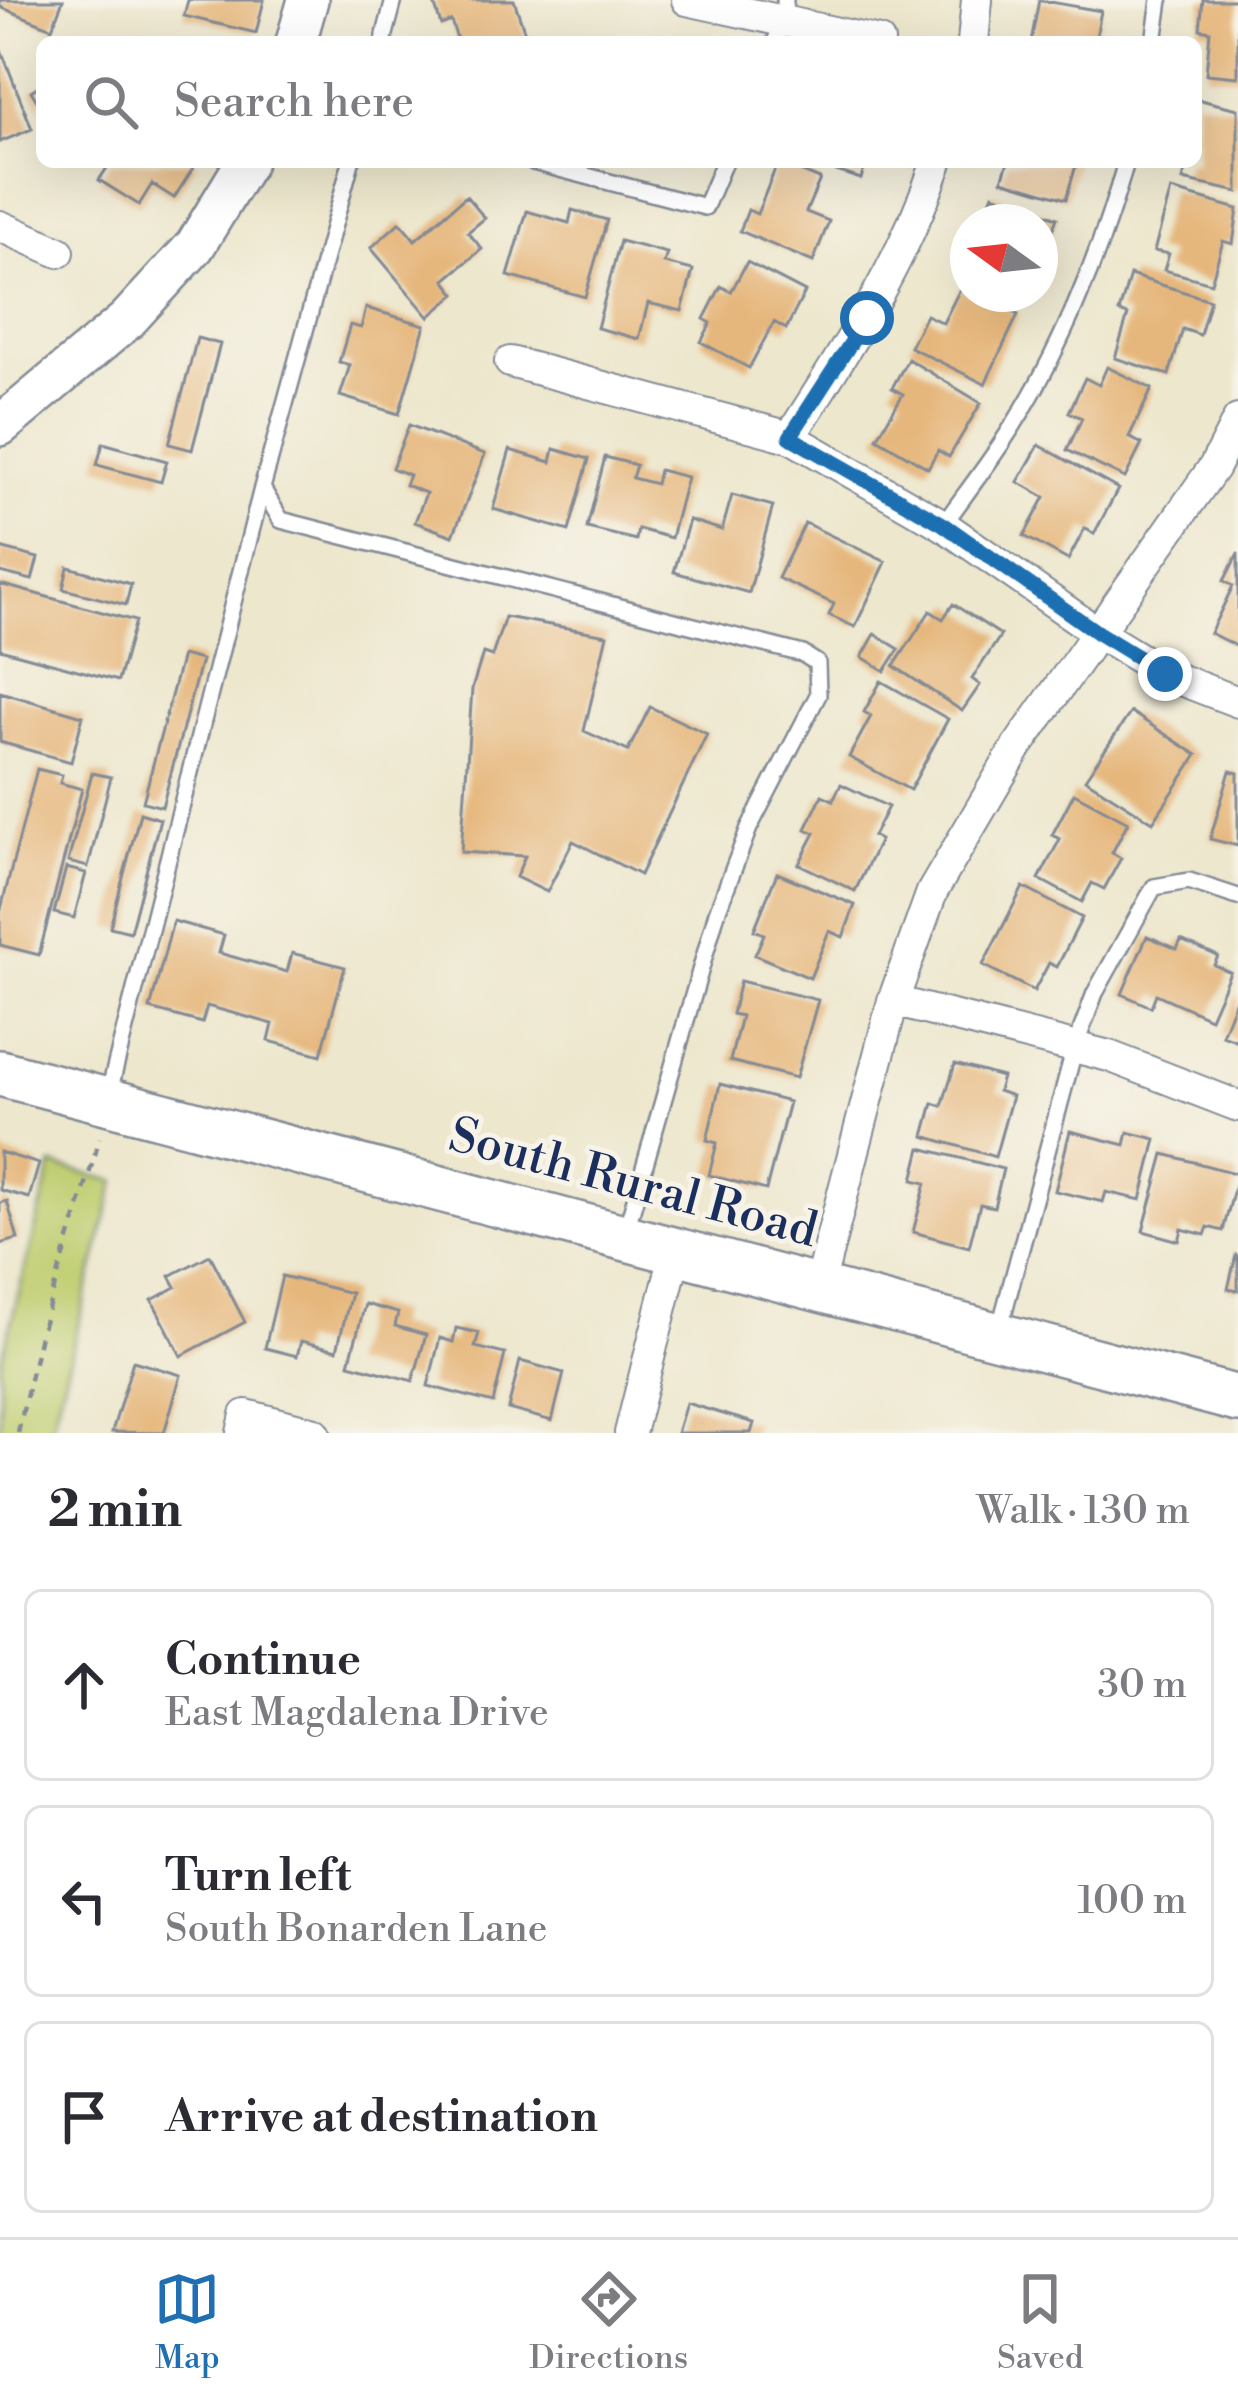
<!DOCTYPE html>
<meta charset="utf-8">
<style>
body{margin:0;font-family:"Libre Bodoni",serif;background:#f2f2f3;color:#2b2b33}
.compass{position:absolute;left:950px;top:204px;width:108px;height:108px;border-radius:50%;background:#fff;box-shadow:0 12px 48px #0002;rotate:285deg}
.stop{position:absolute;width:36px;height:36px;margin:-27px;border:9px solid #1f6fb2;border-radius:50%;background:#fff}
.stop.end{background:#1f6fb2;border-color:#fff;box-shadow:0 3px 12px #0008}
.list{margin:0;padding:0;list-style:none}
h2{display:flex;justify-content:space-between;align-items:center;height:156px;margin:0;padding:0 48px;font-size:51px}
h2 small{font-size:39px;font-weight:400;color:#7c7c81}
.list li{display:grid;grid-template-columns:78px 1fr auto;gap:36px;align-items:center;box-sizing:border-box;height:192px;margin:0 24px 24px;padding:0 24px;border:3px solid #e1e1e2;border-radius:18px}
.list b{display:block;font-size:45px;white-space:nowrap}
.list p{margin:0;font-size:39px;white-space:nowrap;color:#7c7c81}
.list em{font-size:39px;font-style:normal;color:#7c7c81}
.icon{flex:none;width:66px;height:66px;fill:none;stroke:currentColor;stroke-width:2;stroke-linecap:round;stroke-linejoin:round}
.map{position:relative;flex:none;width:1238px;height:1433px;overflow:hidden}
.search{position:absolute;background:#fff;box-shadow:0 12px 48px #0002;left:36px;right:36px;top:36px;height:132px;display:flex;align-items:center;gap:30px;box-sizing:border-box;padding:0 42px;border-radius:18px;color:#7c7c81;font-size:45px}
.sheet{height:804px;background:#fff}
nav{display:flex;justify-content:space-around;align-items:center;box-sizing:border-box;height:168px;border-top:3px solid #e1e1e2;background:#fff;font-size:33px;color:#7c7c81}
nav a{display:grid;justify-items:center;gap:6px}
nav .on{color:#1f6fb2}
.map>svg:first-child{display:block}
.green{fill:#bfce70;stroke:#6d7e67;stroke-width:3}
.building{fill:#e6b77d}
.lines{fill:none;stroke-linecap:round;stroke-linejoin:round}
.service-casing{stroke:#848b96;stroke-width:20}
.minor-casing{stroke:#848b96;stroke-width:34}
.tertiary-casing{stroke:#848b96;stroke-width:44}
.secondary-casing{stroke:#848b96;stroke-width:50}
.path{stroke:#848b96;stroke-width:4.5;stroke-dasharray:9 9;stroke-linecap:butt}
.service{stroke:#fff;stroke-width:15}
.minor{stroke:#fff;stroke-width:30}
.tertiary{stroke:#fff;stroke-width:39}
.secondary{stroke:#fff;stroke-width:45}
.route{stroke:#1f6fb2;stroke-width:15}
.labels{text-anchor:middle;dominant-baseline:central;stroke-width:10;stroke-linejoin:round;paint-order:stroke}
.street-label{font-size:48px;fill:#1b2f5e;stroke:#f7f3e8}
</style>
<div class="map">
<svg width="1238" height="1433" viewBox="0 0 1238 1433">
<rect width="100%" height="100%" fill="#f7f3e8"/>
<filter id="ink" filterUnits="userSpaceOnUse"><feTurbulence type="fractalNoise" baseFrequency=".00833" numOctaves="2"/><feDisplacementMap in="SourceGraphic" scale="24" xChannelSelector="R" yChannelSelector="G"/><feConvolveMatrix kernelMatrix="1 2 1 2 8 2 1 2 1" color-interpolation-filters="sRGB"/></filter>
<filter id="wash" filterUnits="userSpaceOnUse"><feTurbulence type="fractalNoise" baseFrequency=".004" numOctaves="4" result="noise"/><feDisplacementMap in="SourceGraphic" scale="48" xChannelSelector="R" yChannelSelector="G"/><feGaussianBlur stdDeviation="2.7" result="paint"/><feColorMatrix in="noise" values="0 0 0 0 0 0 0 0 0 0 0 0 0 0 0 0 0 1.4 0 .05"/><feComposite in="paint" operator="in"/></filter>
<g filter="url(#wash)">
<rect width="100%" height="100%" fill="#ede7cd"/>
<path class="green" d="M52 1165 116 1181 50 1433H0V1365Z"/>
<g id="blocks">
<path class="building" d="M0 0H63L52 28 0 7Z
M188 0H264L256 33 184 16Z
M433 0H514L528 42H458L451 21 441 25Z
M1039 0 1101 11 1095 42H1031Z
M1203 0H1238V77L1206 74 1210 31 1200 29Z
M0 47 32 129 0 142Z
M42 84V109L31 91Z
M1196 99 1238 109V192L1183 180 1187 162H1196Z
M111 162H197L174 198 152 184 139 205 99 180Z
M778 162 820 179 806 212 829 221 813 262 740 231 748 210 757 214Z
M809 162H866L861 179Z
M1008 162H1077L1066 199 1002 180Z
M1171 190 1238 209 1233 244 1223 241 1211 283 1164 270 1169 254 1154 251Z
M993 194 1057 218 1041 261 1050 265 1040 291V222H982Z
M466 196 485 218 468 232 482 249 445 280 456 294 429 317 371 248 400 222 415 240Z
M572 210 607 220 585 297 508 276 527 211 569 223Z
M620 241 667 253 664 263 693 270 682 311 648 303 639 339 597 328Z
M747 262 805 292 786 329 774 322 749 368 701 342 711 323 704 319 721 286 731 292Z
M1130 275 1210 300 1200 335 1183 329 1169 375 1115 358 1128 315 1119 312Z
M961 287 968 294H976L1018 315 985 384 910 347 926 315 943 323Z
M366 308 425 325 399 414 340 396 350 365 339 362 350 325 361 328Z
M197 338 220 344 192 450 169 444Z
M908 359 981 403 949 457 938 450 928 468 877 438 903 394 892 388Z
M1107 367 1152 389 1129 437 1142 444 1125 478 1067 450 1082 418 1069 412 1085 378 1099 385Z
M409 425 485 454 453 536 415 522 426 493 405 485 409 475 392 468Z
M103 443 167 461 161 482 97 465Z
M1039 445 1118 489 1094 534 1085 528 1068 560 1024 536 1045 497 1018 482Z
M554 449 589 459 569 531 493 509 510 450 551 462Z
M605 457 636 465 632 478 656 484 659 470 687 477 671 538 638 529 636 540 587 528Z
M732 495 773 506 749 593 674 572 689 520 722 530Z
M805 523 886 562 855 627 829 615 834 604 778 578Z
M0 548 38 558 32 580 0 572Z
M1238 553V647L1210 633 1233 586 1224 581Z
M68 567 131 584 126 605 63 589Z
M0 584 135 621 118 681 0 649Z
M953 604 1001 635 972 679 980 685 962 711 894 666 930 611 943 619Z
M505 617 607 635 584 731 628 751 650 707 707 734 640 875 573 841 547 892 516 877 525 856 461 852 472 689 483 653 492 656Z
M875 634 899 649 885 671 862 657Z
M182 655 201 660 162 807 143 802Z
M881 681 948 719 910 790 849 757 871 716 864 712Z
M0 692 83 716 71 762 0 742Z
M1131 712 1197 755 1153 822 1085 779Z
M37 769 62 775 60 783 82 789 39 955 0 945V913Z
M1230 771 1238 773V846L1210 839Z
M92 773 111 777 88 867 68 862Z
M841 784 888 807 873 836 880 840 855 891 799 864 815 833 806 829 822 795 833 800Z
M1074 793 1128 822 1112 853 1121 858 1104 889 1092 883 1082 902 1039 879 1060 839 1052 835Z
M140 813 160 819 130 932 110 927Z
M66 868 86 873 74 918 54 913Z
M777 873 855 905 843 937 829 931 810 978 755 955 764 934 754 930Z
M1023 887 1082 918 1057 967 1049 963 1034 991 983 965Z
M173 921 224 935 219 953 287 972 292 953 345 967 321 1055 269 1041 273 1024 207 1006 202 1023 150 1009Z
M1147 936 1177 949 1181 940 1218 956 1214 965 1230 972 1210 1018 1156 994 1151 1007 1122 994Z
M740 981 818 1000 796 1078 730 1061 741 1016 732 1014Z
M1238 994V1041L1222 1035Z
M955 1064 1002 1077 998 1091 1012 1096 995 1157 924 1136 933 1103 942 1106Z
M720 1084 789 1102 766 1190 709 1175 717 1143 707 1140Z
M1070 1131 1125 1145 1128 1132 1156 1139 1141 1200 1106 1192 1103 1202 1055 1191Z
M921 1148 1003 1169 994 1207 980 1204 969 1247 913 1232 926 1183 913 1180Z
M0 1152 39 1164 29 1198 0 1190Z
M1164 1154 1238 1174 1223 1231 1208 1227 1205 1235 1182 1229 1179 1241 1143 1231Z
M7 1201 18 1239 0 1244V1203Z
M210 1255 245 1322 181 1356 152 1300 176 1287 170 1276Z
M1236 1255 1238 1256V1291L1228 1289Z
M282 1276 351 1293 337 1350 301 1341 297 1356 265 1348Z
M365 1304 398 1313 395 1326 426 1335 413 1381 349 1364Z
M456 1328 479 1333 475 1347 505 1354 493 1403 428 1386 440 1338 453 1342Z
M133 1361 181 1375 164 1433 112 1432Z
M520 1361 564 1373 552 1421 508 1409Z
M686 1403 754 1423 751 1433H677Z"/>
</g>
</g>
<g filter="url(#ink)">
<use href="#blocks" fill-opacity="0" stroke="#848b96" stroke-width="3"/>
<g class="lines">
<defs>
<path id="service" d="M383 42 394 0
M775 42 784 21 785 0
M1154 42 1160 0
M351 162 262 488 281 520 803 654 817 663 818 695 749 828 717 912 625 1234
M533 162 705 207 724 162
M943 525C963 497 984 470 1003 441 1057 361 1100 255 1126 162
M108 1096 262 488
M998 1334 1075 1047 1095 993 1154 887 1189 881 1238 897"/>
<path id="minor" d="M687 0 879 42
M973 42 977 0
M0 226 59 252
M510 362 790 437 943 525 1098 633 1165 674 1238 702
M790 437C847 348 903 263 937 162
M893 1001 1109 1056 1238 1106
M818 1289 893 1001 932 892 1017 747 1214 467 1238 420
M242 1433 246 1415 315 1433
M630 1433 676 1251"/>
<path id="tertiary" d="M296 42 308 0
M0 426 127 320 195 246 246 162"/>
<path id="secondary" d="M0 1073 1238 1399"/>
</defs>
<use href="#service" class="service-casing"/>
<use href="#minor" class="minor-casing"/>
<use href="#tertiary" class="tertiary-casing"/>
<use href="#secondary" class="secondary-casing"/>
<path class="path" d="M18 1433 40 1335 100 1138"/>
<use href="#service" class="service"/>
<use href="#minor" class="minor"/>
<use href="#tertiary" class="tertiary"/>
<use href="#secondary" class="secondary"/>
</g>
</g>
<g class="lines" filter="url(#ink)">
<path class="route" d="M867 318 790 437 943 524 1098 633 1165 674"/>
</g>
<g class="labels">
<g class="street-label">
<text transform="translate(633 1184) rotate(15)">South Rural Road</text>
</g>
</g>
</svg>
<svg class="compass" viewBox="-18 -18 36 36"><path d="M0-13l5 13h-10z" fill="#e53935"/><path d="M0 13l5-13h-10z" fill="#7c7c81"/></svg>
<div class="stop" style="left:867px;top:318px"></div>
<div class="stop end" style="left:1165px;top:674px"></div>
<div class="search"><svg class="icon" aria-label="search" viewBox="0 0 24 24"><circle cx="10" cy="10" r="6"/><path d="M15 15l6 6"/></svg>Search here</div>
</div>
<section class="sheet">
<h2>2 min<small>Walk · 130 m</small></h2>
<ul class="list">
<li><svg class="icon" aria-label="ahead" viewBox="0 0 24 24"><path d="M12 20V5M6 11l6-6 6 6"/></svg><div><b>Continue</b><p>East Magdalena Drive</p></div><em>30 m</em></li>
<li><svg class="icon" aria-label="left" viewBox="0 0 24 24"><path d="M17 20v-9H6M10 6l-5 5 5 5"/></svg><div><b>Turn left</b><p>South Bonarden Lane</p></div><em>100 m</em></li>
<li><svg class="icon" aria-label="arrive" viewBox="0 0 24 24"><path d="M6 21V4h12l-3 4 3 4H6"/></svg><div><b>Arrive at destination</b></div></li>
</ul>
</section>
<nav>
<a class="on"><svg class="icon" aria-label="map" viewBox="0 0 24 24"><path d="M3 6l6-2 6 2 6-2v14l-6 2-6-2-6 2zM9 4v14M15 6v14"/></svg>Map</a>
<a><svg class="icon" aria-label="directions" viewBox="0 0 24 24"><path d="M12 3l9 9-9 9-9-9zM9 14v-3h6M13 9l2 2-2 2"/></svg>Directions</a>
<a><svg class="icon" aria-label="saved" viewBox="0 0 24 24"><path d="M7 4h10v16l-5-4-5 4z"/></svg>Saved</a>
</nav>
